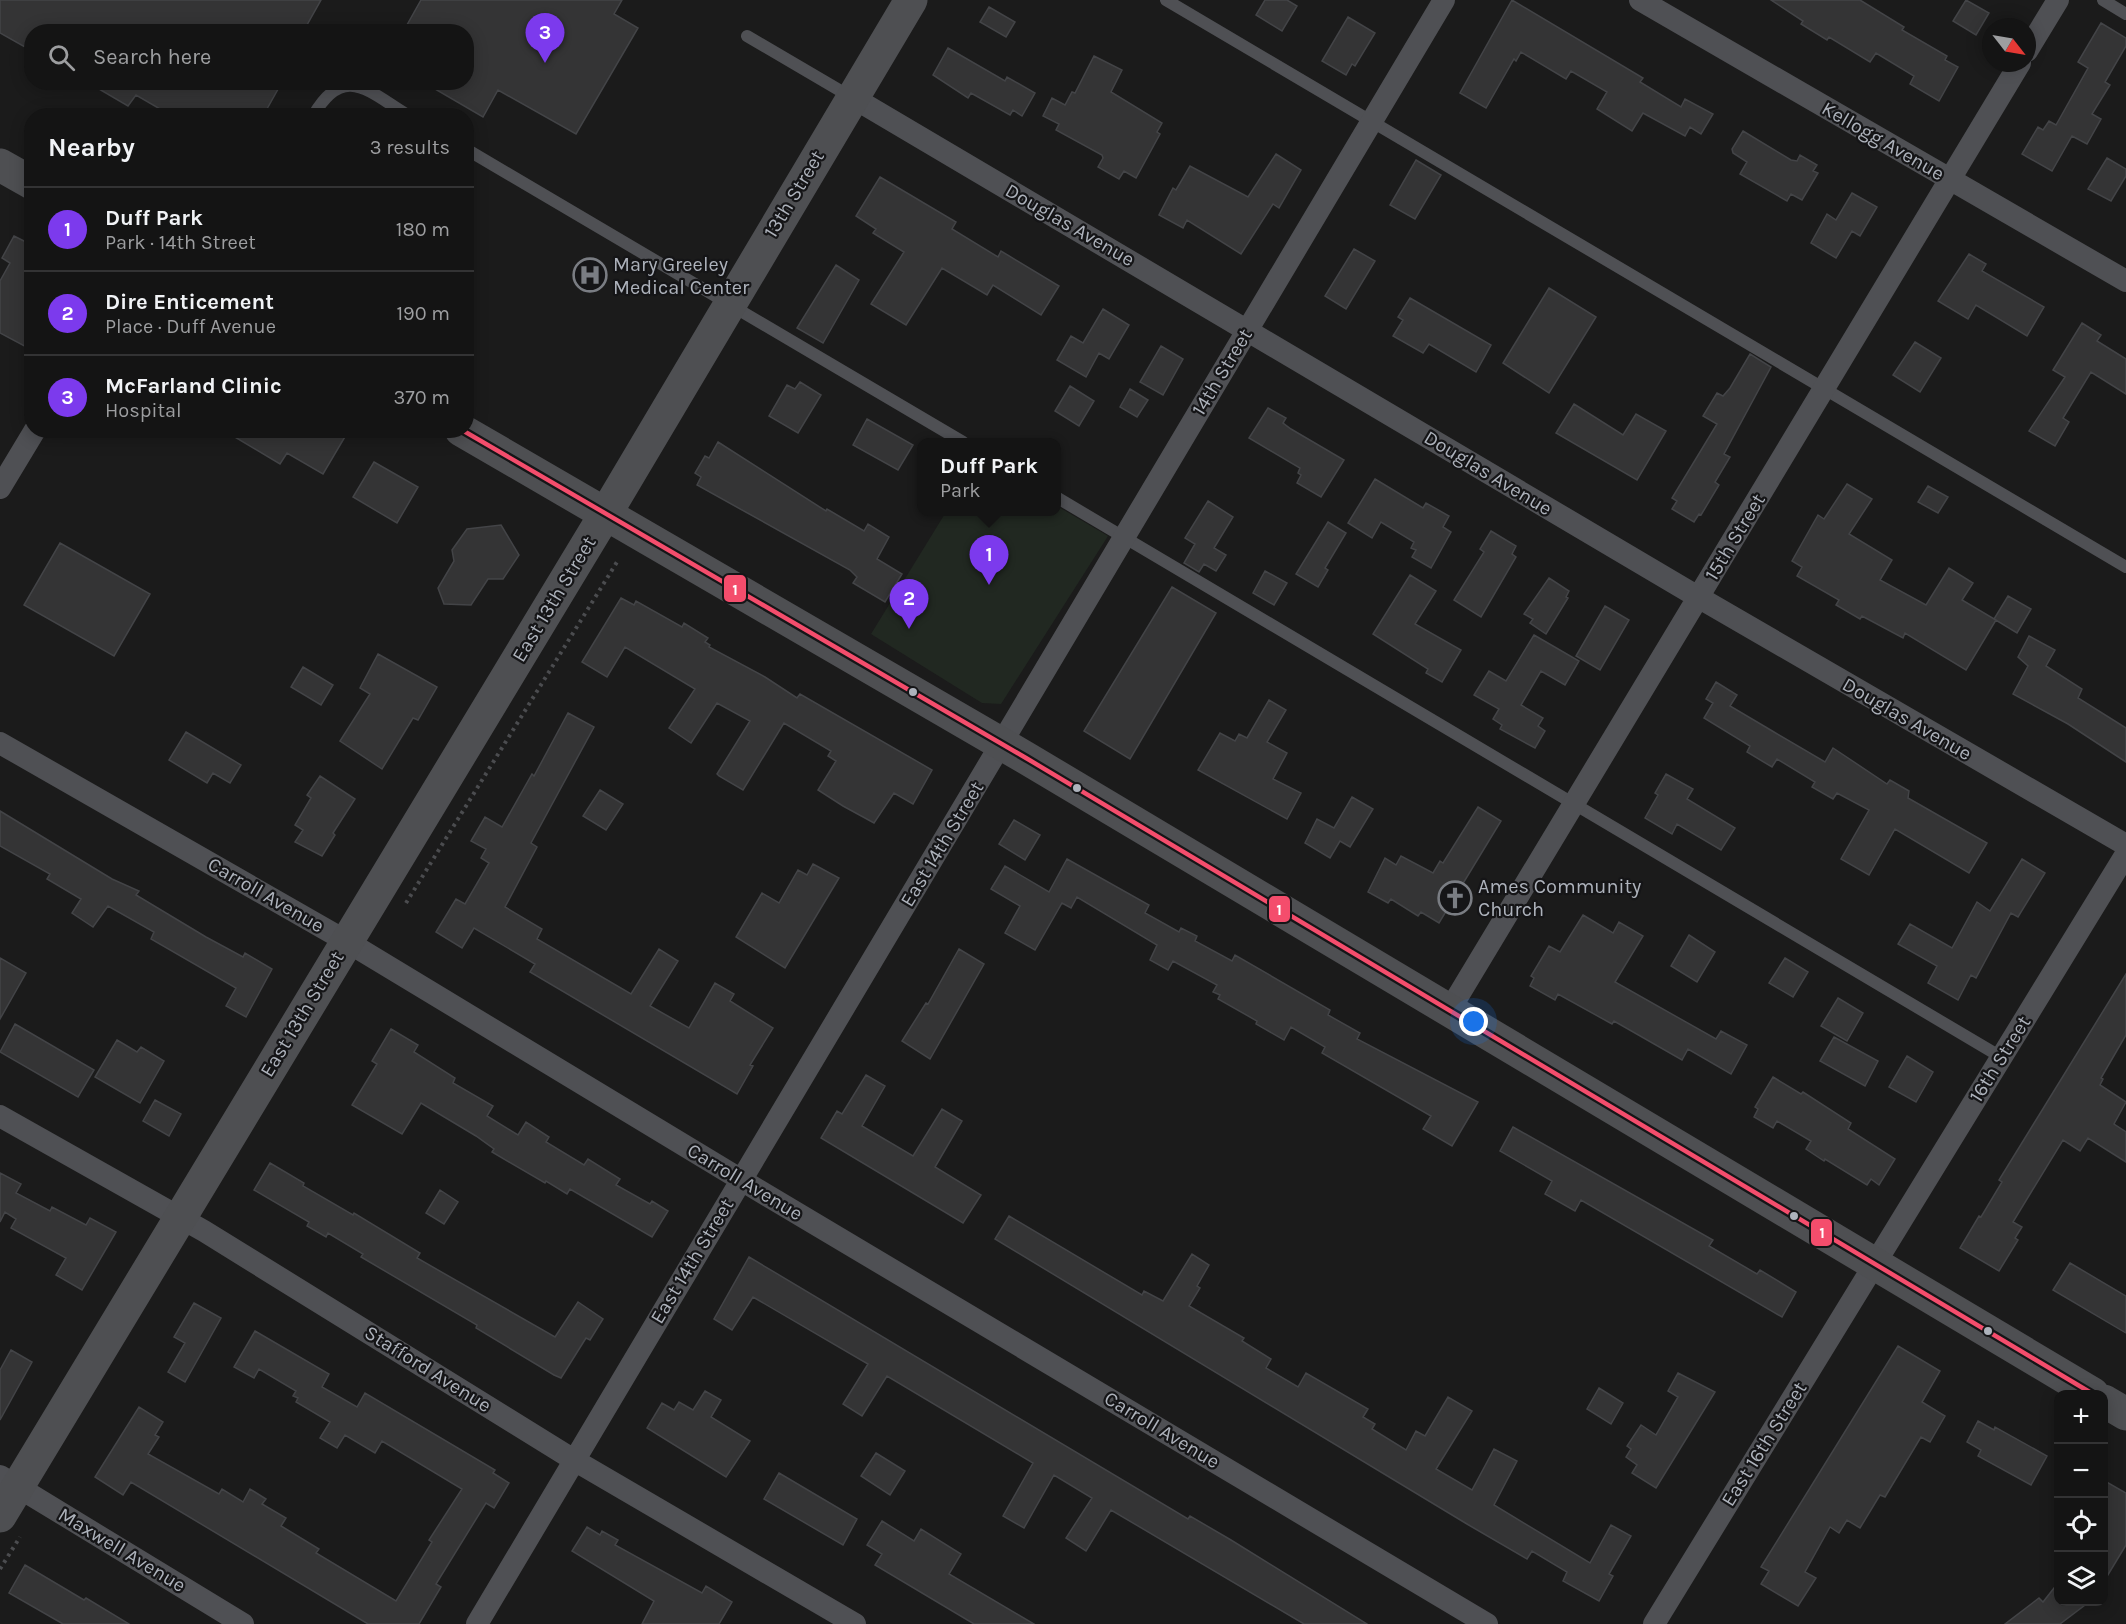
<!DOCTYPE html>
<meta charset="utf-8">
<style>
body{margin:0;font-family:Karla,sans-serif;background:#1d1d1d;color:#f1f3f6}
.controls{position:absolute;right:18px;bottom:18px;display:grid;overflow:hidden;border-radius:12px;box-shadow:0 3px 15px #0003}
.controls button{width:54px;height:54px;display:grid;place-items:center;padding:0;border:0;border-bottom:2px solid #333334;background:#141414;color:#f1f3f6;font:30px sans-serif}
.compass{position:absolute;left:1982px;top:18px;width:54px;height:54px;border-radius:50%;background:#141414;box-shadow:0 3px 15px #0003;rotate:121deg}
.you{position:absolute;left:1474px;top:1022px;width:21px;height:21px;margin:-15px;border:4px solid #fff;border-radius:50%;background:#1a73e8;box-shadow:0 0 0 9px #1a73e833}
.badge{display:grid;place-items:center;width:39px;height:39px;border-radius:50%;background:#7c3aed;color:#fff;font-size:20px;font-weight:700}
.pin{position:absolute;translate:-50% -50px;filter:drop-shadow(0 2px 3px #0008)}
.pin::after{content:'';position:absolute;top:32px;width:21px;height:18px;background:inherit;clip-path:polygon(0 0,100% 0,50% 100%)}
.popup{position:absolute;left:917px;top:438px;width:144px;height:78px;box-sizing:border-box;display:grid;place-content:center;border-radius:12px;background:#141414;filter:drop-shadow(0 2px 4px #0005);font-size:20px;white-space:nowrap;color:#9d9ea0}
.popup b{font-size:22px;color:#f1f3f6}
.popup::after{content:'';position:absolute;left:50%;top:100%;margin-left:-12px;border:12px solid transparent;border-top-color:#141414}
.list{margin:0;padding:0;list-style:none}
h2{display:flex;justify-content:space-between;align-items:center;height:78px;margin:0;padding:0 24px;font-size:26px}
h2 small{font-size:20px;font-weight:400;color:#9d9ea0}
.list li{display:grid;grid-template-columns:39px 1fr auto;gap:18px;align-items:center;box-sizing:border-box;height:84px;padding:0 24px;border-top:2px solid #333334}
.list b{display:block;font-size:22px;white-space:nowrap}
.list p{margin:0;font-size:20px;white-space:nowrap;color:#9d9ea0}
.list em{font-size:20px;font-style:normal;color:#9d9ea0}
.icon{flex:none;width:33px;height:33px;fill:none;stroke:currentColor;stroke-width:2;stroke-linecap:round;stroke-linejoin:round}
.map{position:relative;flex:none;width:2126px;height:1624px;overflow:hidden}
.search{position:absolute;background:#141414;box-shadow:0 3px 15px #0003;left:24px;top:24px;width:450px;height:66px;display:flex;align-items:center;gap:15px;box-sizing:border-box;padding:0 21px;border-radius:24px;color:#9d9ea0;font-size:22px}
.panel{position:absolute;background:#141414;box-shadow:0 3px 15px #0003;left:24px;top:108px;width:450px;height:330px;border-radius:24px}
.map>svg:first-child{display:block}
.green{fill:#212821}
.building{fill:#343435;stroke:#434447;stroke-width:1.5}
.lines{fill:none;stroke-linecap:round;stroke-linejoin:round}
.path{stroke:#4b4c4f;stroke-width:4;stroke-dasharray:3 4.5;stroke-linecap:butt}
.service{stroke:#4f5054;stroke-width:12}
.minor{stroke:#4f5054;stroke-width:22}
.secondary{stroke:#4e4f52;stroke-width:33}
.bus-1-casing{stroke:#151517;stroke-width:9}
.bus-1{stroke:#f44d6c;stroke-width:4.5}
.bus-dot{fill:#adb2bb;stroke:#151517;stroke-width:2}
.labels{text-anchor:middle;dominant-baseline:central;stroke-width:4.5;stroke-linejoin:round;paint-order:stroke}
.street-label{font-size:20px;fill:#adb2bb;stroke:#151517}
.poi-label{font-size:20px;fill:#adb2bb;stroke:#151517;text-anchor:start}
.line-badge{stroke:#151517;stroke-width:2}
.badge-label{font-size:16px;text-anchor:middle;font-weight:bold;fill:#fff}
</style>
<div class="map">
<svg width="2126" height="1624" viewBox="0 0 2126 1624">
<rect width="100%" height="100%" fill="#1b1b1b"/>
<path class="green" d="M1057 506 1108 536 1001 704 982 703 871 634 946 512H1056Z"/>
<path class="building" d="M0 0H321L303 32H32V51L0 33Z
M421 0H622L614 14 638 28 576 134 498 90 483 117 423 82H466V32H403Z
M1265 0H1287L1297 6 1282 31 1256 15Z
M1512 0 1643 78 1640 82 1681 107 1685 99 1713 114 1701 134 1690 127 1685 136 1643 113 1632 131 1597 109 1607 92 1571 71 1566 79 1521 52 1516 61 1514 59 1486 108 1460 93Z
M1771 0H1860L1904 27 1902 30 1947 56 1945 60 1958 67 1939 101 1910 84 1914 76 1876 53 1870 62 1829 37 1827 40 1801 24 1803 21Z
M1966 0 1989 13 1976 35 1953 21Z
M989 7 1015 22 1006 37 980 22Z
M1348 17 1375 33 1355 66 1352 64 1346 75 1322 61Z
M2101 23 2126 38V46L2105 82 2110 85 2092 114 2101 119 2087 144 2072 136 2052 171 2022 154 2038 127 2043 130 2049 121 2056 125 2088 68 2078 62Z
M948 48 1005 81 1007 77 1035 93 1022 116 1013 110 1010 115 971 93 968 98 933 75Z
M1094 56 1122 70 1111 92 1162 123 1157 132 1160 134 1136 178 1124 171 1119 179 1098 167 1103 158 1102 155 1056 130 1059 124 1043 116 1052 98 1065 105 1072 92 1075 93Z
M87 82H282L263 116H172L136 95 128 106Z
M1743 131 1791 160 1797 161 1800 155 1817 165 1813 171 1818 173 1802 200 1791 194 1787 201 1740 174 1747 162 1733 153 1732 149Z
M1276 154 1301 170 1279 208 1273 204 1241 254 1187 220 1183 228 1159 215 1173 188 1176 190 1190 166 1248 197Z
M2107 158 2126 169V176L2111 201 2088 189Z
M1416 160 1441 175 1415 219 1390 205Z
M880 177 956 222 952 229 998 257 1001 251 1059 286 1041 315 993 285 987 295 942 268 906 325 871 304 904 252 873 233 876 229 856 216Z
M1852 193 1877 207 1860 236 1852 231 1836 258 1811 243 1827 214 1836 220Z
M14 236 32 245V350L0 333V281L10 263 2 258Z
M1354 249 1375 261 1346 309 1325 296Z
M1969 254 1986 264 1982 271 2044 307 2027 336 1976 305 1968 319 1938 301Z
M836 265 859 280 823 343 797 328Z
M1549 288 1596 317 1549 393 1503 363Z
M1410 298 1491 345 1476 372 1429 344 1423 353 1393 336 1403 320 1398 317Z
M1103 309 1129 325 1109 359 1099 353 1086 377 1057 360 1071 336 1083 343Z
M2082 323 2101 335 2097 341 2126 359V394L2091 372 2063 418 2069 422 2055 446 2029 431 2065 377 2053 370Z
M1915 342 1941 358 1920 392 1893 375Z
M1161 346 1183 359 1163 395 1140 382Z
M1750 354 1771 367 1724 454 1730 457 1715 482 1719 485 1701 515 1699 514 1694 522 1672 509 1677 501 1672 498 1717 424 1703 416 1717 393 1723 396 1730 388Z
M800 382 821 395 798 433 769 416 787 385 795 389Z
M1070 386 1094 401 1079 426 1055 411Z
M1130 389 1148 400 1137 417 1120 407Z
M1574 404 1623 435 1636 414 1666 431 1637 480 1556 433Z
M1268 408 1286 418 1283 423 1291 429 1344 460 1321 497 1297 483 1301 475 1298 473 1300 468 1249 438Z
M867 419 913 445 898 470 853 445Z
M223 430H349L323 474 287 453 280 464Z
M718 442 826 511 827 509 864 531 868 524 889 537 877 559 902 574 885 602 853 583 857 577 850 570 697 485 701 477 695 473 705 456 709 458Z
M374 462 418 487 397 523 353 497Z
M1375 479 1423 508 1426 503 1449 516 1443 527 1451 532 1431 568 1412 557 1416 550 1411 548 1414 542 1381 522 1372 538 1348 523Z
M1847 484 1872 499 1849 534 1892 560 1880 580 1926 605 1949 568 1973 583 1962 600 1996 620 1966 670 1905 633 1903 638 1862 616 1860 619 1836 605 1839 600 1797 576 1802 567 1792 561 1818 515 1824 519Z
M1928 486 1948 497 1938 513 1918 502Z
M1208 501 1233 517 1214 548 1226 555 1216 571 1204 564 1199 572 1184 563 1195 544 1185 538Z
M1328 522 1346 533 1325 568 1328 570 1318 587 1296 574Z
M501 525 519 555 503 579H488L471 605 444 604 438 588 454 561 452 550 467 529Z
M1491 531 1516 546 1512 554 1516 557 1481 617 1454 600 1484 552 1480 549Z
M60 543 150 594 114 656 24 605Z
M1265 571 1287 583 1274 605 1253 593Z
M1410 575 1436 591 1415 624 1461 650 1442 682 1426 673 1428 669 1373 634Z
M1549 578 1569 591 1566 597 1568 598 1546 634 1530 623 1533 619 1524 614Z
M1172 587 1216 613 1130 759 1084 731Z
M2008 596 2031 609 2017 633 1994 619Z
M621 598 634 605 636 601 682 627 684 623 708 638 705 642 710 645 709 647 765 677 797 698 800 694 932 770 913 804 894 793 874 823 843 806 818 790 836 761 828 756 831 751 784 723 743 790 719 776 717 774 750 721 717 703 691 743 669 728 695 689 625 647 607 677 582 662Z
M1605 606 1629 620 1600 670 1576 656Z
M1534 635 1579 661 1565 685 1541 671 1521 705 1543 718 1538 726 1545 731 1535 748 1500 729 1502 725 1493 719 1499 709 1474 695 1489 671 1506 681Z
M2029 636 2055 650 2046 666 2082 689 2078 698 2126 728V762L2068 724 2013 694 2028 666 2018 657Z
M378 654 437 687 418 720 413 718 382 769 340 741 370 694 360 688Z
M303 667 333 685 321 705 291 687Z
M1716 682 1737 695 1730 706 1774 732 1825 762 1833 748 1887 784 1890 780 1909 791 1908 798 1987 843 1969 873 1895 829 1869 875 1841 859 1869 810 1837 793 1833 799 1812 787 1815 782 1777 759 1772 767 1747 752 1750 746 1704 718 1713 703 1706 699Z
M1269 700 1286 710 1267 742 1287 753 1273 779 1301 793 1287 819 1198 770 1220 733 1235 741 1239 734 1247 738Z
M568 713 594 727 531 843 537 847 505 907 542 929 537 939 631 994 659 949 678 961 650 1006 689 1028 715 983 734 994 730 1001 773 1028 750 1065 753 1066 737 1094 530 972 535 964 474 928 462 948 436 932 456 899 465 904 489 863 481 858 486 849 471 841 485 817 502 827 532 774 534 776Z
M186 732 241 765 230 783 213 773 207 783 169 760Z
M1666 774 1693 789 1687 799 1735 828 1721 850 1677 824 1672 834 1645 818 1658 795 1655 793Z
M320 776 355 799 333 833 335 835 322 856 295 842 303 830 295 825 311 798 307 795Z
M600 790 623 804 606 830 583 816Z
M1352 797 1373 809 1350 847 1340 841 1330 858 1305 843 1317 819 1334 828Z
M1478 807 1501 821 1439 923 1421 912 1418 916 1391 899 1388 903 1368 892 1385 858 1396 865 1401 856 1433 873 1440 861 1443 863Z
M0 811 112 879 139 891 136 895 206 937 243 957 245 953 272 969 246 1017 226 1006 236 988 151 939 154 932 108 906 93 927 72 913 81 899 47 879 50 874 0 846Z
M1014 820 1040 835 1025 860 999 844Z
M1067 859 1149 905 1145 913 1179 932 1181 928 1197 936 1195 941 1232 961 1235 955 1330 1010 1328 1015 1360 1033 1357 1039 1478 1102 1452 1146 1423 1129 1431 1116 1322 1053 1325 1047 1291 1027 1284 1040 1256 1024 1257 1021 1218 999 1220 995 1213 992 1217 985 1173 961 1168 970 1150 960 1157 945 1077 897 1071 908 1062 903 1035 950 1005 933 1020 906 991 889 1005 866 1049 892Z
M2022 859 2045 873 2018 917 2011 913 1976 978 1971 975 1958 1000 1928 983 1937 966 1898 944 1910 924 1952 948 1977 902 1990 911Z
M813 864 839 878 785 968 736 937 762 893 779 903 798 870 807 875Z
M1583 915 1613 933 1619 922 1643 936 1615 982 1716 1039 1721 1031 1747 1045 1731 1074 1688 1049 1682 1060 1614 1021 1612 1024 1558 994 1555 1000 1530 986 1534 978 1531 976 1549 946 1560 952Z
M1689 935 1715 952 1697 982 1671 966Z
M959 949 984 964 930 1059 902 1041 926 1003 928 1004Z
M0 958 26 973 0 1019Z
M1785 958 1808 972 1793 997 1769 983Z
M2126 974V1035L2101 1078 2103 1079 2100 1085 2126 1102 2114 1124 2126 1132V1162L2088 1138 2080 1151 2063 1140 2013 1222 2022 1227 2015 1238 2018 1240 1999 1271 1960 1248 1979 1216 1981 1217 2002 1182 1999 1180Z
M1838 998 1863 1013 1847 1041 1821 1026Z
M15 1024 94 1070 78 1097 0 1052Z
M391 1029 418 1045 414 1052 455 1078 453 1083 493 1106 487 1116 518 1135 526 1122 549 1137 546 1142 584 1165 588 1159 620 1179 616 1185 650 1204 652 1201 668 1211 652 1237 570 1189 567 1194 546 1181 545 1183 492 1152 494 1149 476 1136 421 1103 402 1134 352 1105 377 1064 372 1061Z
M1834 1037 1878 1061 1865 1086 1820 1061Z
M117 1040 137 1052 141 1047 164 1061 140 1103 95 1077Z
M1907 1056 1933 1072 1916 1102 1889 1087Z
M866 1075 885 1086 862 1126 913 1156 942 1109 962 1121 935 1167 981 1195 963 1223 821 1138 837 1111 842 1114Z
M1773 1077 1801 1094 1803 1092 1851 1123 1848 1129 1895 1159 1879 1185 1871 1179 1867 1185 1825 1159 1824 1161 1806 1149 1811 1141 1777 1121 1773 1128 1754 1117 1758 1109 1755 1107Z
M155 1100 181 1114 169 1136 143 1121Z
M1513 1127 1713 1240 1709 1246 1757 1274 1760 1270 1796 1292 1782 1317 1581 1200 1575 1211 1545 1194 1552 1181 1500 1151Z
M270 1163 304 1183 303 1186 353 1215 354 1213 420 1253 417 1258 555 1337 578 1302 603 1319 590 1340 586 1338 561 1378 554 1375 476 1328 477 1325 361 1257 363 1254 328 1233 326 1237 307 1226 309 1222 254 1190Z
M0 1173 21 1184 16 1193 50 1211 52 1207 86 1225 90 1218 116 1232 82 1290 56 1275 66 1258 11 1228 16 1219 5 1212 0 1222Z
M440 1190 458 1202 444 1224 426 1213Z
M1009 1216 1142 1295 1144 1291 1163 1301 1192 1254 1209 1265 1197 1286 1200 1288 1189 1306 1244 1338 1242 1341 1271 1359 1266 1368 1298 1387 1306 1373 1368 1409 1363 1417 1375 1424 1372 1429 1406 1450 1416 1431 1425 1436 1448 1397 1472 1411 1436 1469 1472 1490 1494 1449 1517 1461 1494 1505 1590 1563 1611 1525 1631 1536 1609 1574 1613 1576 1599 1601 1563 1581 1567 1572 1532 1551 1527 1559 1467 1524 995 1239Z
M749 1257 1188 1519 1190 1516 1231 1540 1367 1624H1304L1111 1510 1086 1551 1066 1538 1092 1498 1054 1475 1024 1528 1003 1516 1033 1463 887 1376 862 1416 843 1404 868 1364 753 1297 732 1330 714 1319Z
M2070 1263 2126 1296V1333L2053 1290Z
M194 1303 221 1318 185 1382 168 1372 185 1343 174 1337Z
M255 1331 329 1374 322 1387 357 1407 365 1393 495 1470 493 1473 509 1483 494 1508 486 1503 436 1584 441 1587 419 1624H368L131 1482 123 1495 95 1477 139 1407 163 1422 155 1435 159 1437 148 1454 219 1494 222 1489 243 1502 250 1489 266 1499 262 1504 286 1518 281 1526 319 1549 316 1553 396 1601 432 1542 429 1540 462 1489 382 1441 375 1453 345 1435 337 1448 320 1438 330 1422 296 1402 298 1398 293 1396 296 1391 259 1369 254 1378 234 1367Z
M1898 1346 1940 1371 1922 1402 1945 1416 1930 1442 1921 1437 1885 1497 1880 1495 1860 1528 1847 1520 1839 1533 1830 1527 1805 1572 1816 1578 1798 1606 1761 1584 1769 1571 1761 1567Z
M11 1350 32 1362 0 1420V1370Z
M1678 1373 1715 1392 1656 1488 1632 1473 1637 1465 1626 1457 1631 1449 1627 1446 1641 1425 1656 1435 1678 1397 1668 1391Z
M1599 1388 1623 1403 1611 1424 1587 1409Z
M705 1391 721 1400 711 1417 750 1441 726 1477 647 1428 662 1403 674 1410 679 1402 693 1410Z
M1978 1421 1994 1430 1995 1427 2047 1456 2031 1485 1978 1456 1981 1450 1967 1442Z
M876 1453 905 1471 890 1495 861 1476Z
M779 1473 857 1519 843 1545 764 1499Z
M2103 1480 2126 1493V1545L2103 1583Z
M882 1521 914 1541 921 1529 961 1554 949 1574 1034 1624H974L875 1565 882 1554 867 1545Z
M587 1527 600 1535 602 1531 618 1540 615 1545 702 1593 706 1586 732 1602 719 1624H642L654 1601 572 1551Z
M25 1565 84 1600 86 1598 129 1624H63L9 1593Z
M2058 1583V1602H2089L2060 1624H2005L2039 1598 2043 1602Z"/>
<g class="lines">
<path class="path" d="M406 903 617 562
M0 1569 20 1537"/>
<path class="service" d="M1166 0 2126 567
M2103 0 2126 14
M747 36 851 97
M313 116C344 62 369 92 409 116
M466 149 963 442
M1056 497 2001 1057"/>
<path class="minor" d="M1640 0 2126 281
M2027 51 2058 0
M852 97 1698 597 2126 845
M0 488 35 430
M0 743 346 941 763 1193 1487 1624
M1449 1011 2020 63
M0 1116 204 1231 574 1460 855 1624
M0 1476 243 1624
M477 1624 1444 0
M1654 1624 2126 854"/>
<path class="secondary" d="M0 165 32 183
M461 430 1026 758 2093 1394
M2104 1401 2126 1414
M0 1516 606 513 911 0"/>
<defs>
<path id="bus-1" d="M462 430 1026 758 2093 1394"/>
</defs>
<use href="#bus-1" class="bus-1-casing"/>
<use href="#bus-1" class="bus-1"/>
</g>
<defs>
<symbol id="hospital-ring" viewBox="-11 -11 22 22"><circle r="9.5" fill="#151517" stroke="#7a7d83" stroke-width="1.5"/><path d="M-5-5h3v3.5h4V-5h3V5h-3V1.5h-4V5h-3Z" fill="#7a7d83"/></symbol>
<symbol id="church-ring" viewBox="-11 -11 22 22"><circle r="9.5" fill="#151517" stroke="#7a7d83" stroke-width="1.5"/><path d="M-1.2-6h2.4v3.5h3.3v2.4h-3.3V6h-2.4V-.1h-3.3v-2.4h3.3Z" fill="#7a7d83"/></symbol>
</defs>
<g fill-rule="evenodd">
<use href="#hospital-ring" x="571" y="256" width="38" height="38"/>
<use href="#church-ring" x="1436" y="879" width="38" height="38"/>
</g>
<g class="bus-dot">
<circle cx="913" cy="692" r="5"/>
<circle cx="1077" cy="788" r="5"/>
<circle cx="1794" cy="1216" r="5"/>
<circle cx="1988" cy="1331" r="5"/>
</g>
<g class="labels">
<g class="street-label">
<text transform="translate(1883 141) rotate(30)">Kellogg Avenue</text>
<text transform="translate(794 194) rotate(-59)">13th Street</text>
<text transform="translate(1070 225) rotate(30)">Douglas Avenue</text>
<text transform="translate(1222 372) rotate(-59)">14th Street</text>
<text transform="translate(1488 473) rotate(31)">Douglas Avenue</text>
<text transform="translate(1735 537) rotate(-59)">15th Street</text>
<text transform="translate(554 599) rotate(-59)">East 13th Street</text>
<text transform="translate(1907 719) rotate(30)">Douglas Avenue</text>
<text transform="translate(942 844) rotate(-59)">East 14th Street</text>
<text transform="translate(266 895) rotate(30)">Carroll Avenue</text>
<text transform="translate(302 1014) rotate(-59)">East 13th Street</text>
<text transform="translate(2000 1059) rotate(-58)">16th Street</text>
<text transform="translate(745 1182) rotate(31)">Carroll Avenue</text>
<text transform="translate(692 1261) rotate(-59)">East 14th Street</text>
<text transform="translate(428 1369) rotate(32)">Stafford Avenue</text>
<text transform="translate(1162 1430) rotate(31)">Carroll Avenue</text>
<text transform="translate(1764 1444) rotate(-58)">East 16th Street</text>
<text transform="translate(122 1550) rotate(31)">Maxwell Avenue</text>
</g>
<g class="poi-label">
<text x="613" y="264">Mary Greeley<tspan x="613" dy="23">Medical Center</tspan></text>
<text x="1478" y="886">Ames Community<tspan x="1478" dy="23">Church</tspan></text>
</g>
</g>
<g class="line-badge">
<rect x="723" y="574" width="24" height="29" rx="6" fill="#f44d6c"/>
<rect x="1268" y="895" width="23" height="28" rx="6" fill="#f44d6c"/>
<rect x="1810" y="1218" width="23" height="29" rx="6" fill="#f44d6c"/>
</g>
<g class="badge-label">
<text x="735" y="595">1</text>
<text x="1279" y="915">1</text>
<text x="1822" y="1238">1</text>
</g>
</svg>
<div class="controls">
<button>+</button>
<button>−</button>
<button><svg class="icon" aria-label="locate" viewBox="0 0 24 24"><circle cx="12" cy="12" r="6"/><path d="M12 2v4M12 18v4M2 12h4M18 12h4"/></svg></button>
<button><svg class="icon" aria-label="layers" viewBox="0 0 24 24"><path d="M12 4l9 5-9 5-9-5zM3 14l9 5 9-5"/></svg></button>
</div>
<svg class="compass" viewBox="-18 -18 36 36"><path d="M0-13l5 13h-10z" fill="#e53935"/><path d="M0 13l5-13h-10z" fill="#9d9ea0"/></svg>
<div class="you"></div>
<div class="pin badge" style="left:989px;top:585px">1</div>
<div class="popup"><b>Duff Park</b>Park</div>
<div class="pin badge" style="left:909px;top:629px">2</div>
<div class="pin badge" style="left:545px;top:63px">3</div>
<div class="search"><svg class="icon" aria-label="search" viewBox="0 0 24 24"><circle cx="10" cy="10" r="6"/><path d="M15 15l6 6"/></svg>Search here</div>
<section class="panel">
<h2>Nearby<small>3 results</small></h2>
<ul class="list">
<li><span class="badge">1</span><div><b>Duff Park</b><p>Park · 14th Street</p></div><em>180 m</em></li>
<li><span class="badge">2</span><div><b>Dire Enticement</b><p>Place · Duff Avenue</p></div><em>190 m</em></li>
<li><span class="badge">3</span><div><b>McFarland Clinic</b><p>Hospital</p></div><em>370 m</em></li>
</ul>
</section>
</div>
